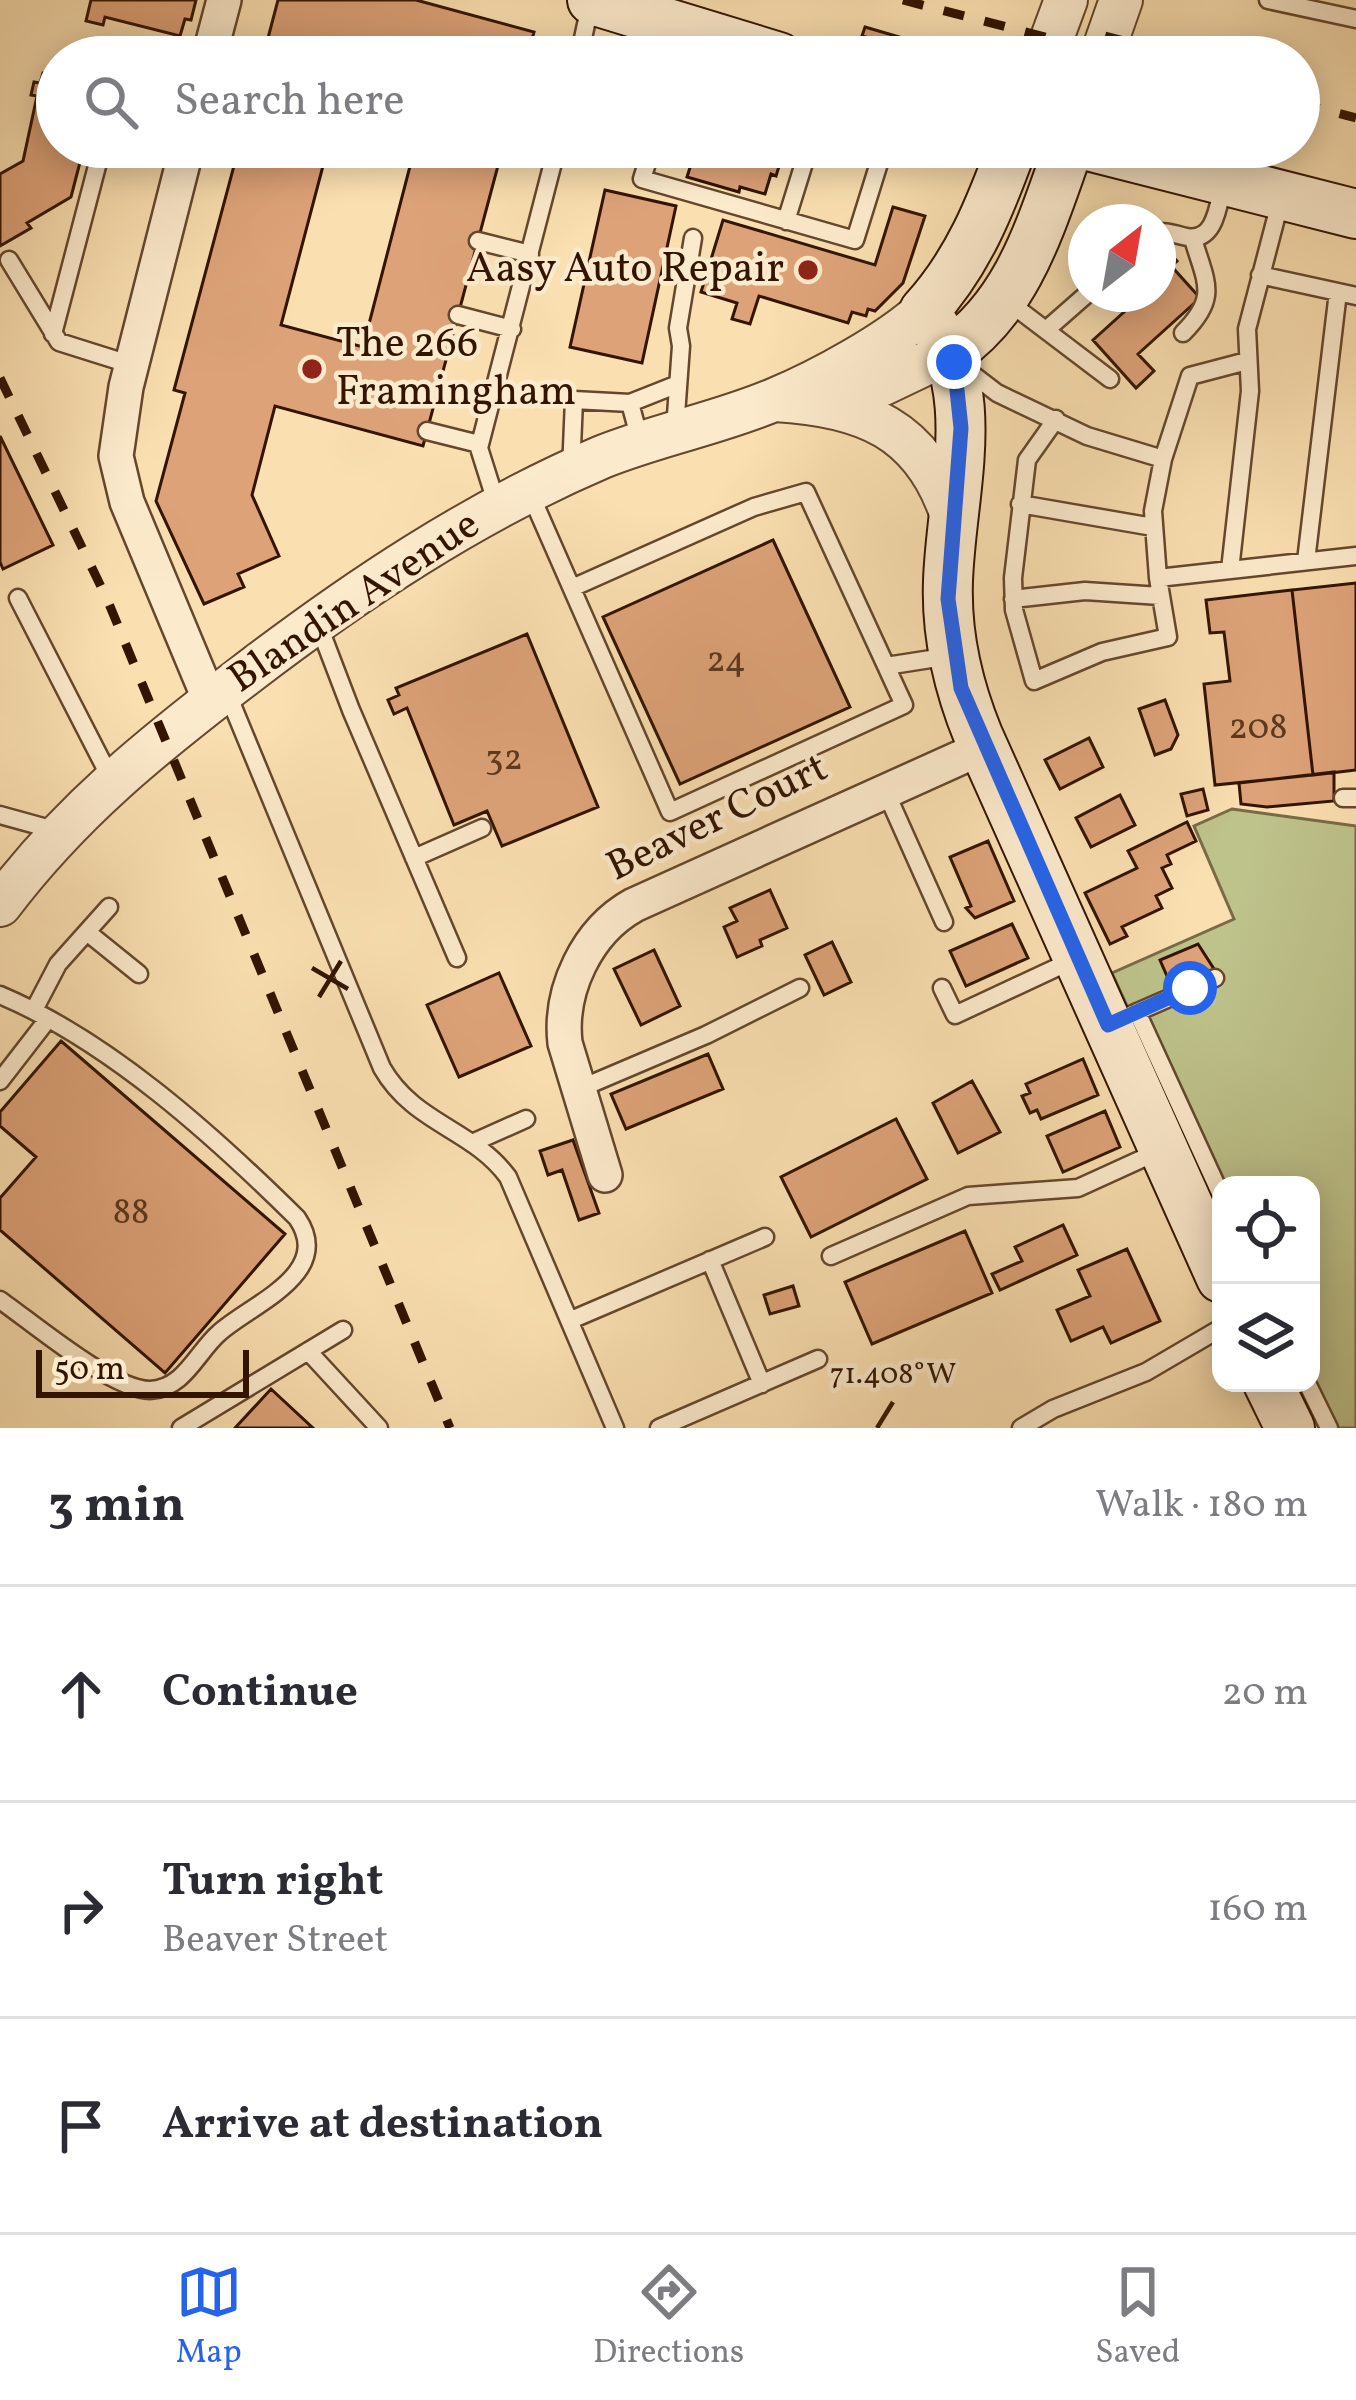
<!DOCTYPE html>
<meta charset="utf-8">
<style>
body{margin:0;font-family:Vollkorn,serif;background:#f7f7f7;color:#2b2b33}
.controls{position:absolute;right:36px;bottom:36px;display:grid;overflow:hidden;border-radius:24px;box-shadow:0 6px 30px #0003}
.controls button{width:108px;height:108px;display:grid;place-items:center;padding:0;border:0;border-bottom:3px solid #e1e1e2;background:#fff;color:#2b2b33;font:60px sans-serif}
.compass{position:absolute;left:1068px;top:204px;width:108px;height:108px;border-radius:50%;background:#fff;box-shadow:0 6px 30px #0003;rotate:31deg}
.scale{position:absolute;left:36px;bottom:30px;width:213px;box-sizing:border-box;padding-left:12px;border:6px solid #321400;border-top:0;font-size:33px;line-height:42px;white-space:nowrap;color:#321400;-webkit-text-stroke:9px #fceacc;paint-order:stroke}
.stop{position:absolute;width:36px;height:36px;margin:-27px;border:9px solid #2563eb;border-radius:50%;background:#fff}
.stop.end{background:#2563eb;border-color:#fff;box-shadow:0 3px 12px #0008}
.list{margin:0;padding:0;list-style:none}
h2{display:flex;justify-content:space-between;align-items:center;height:156px;margin:0;padding:0 48px;font-size:51px}
h2 small{font-size:39px;font-weight:400;color:#7c7c81}
.list li{display:grid;grid-template-columns:78px 1fr auto;gap:36px;align-items:center;box-sizing:border-box;height:216px;padding:0 48px;border-top:3px solid #e1e1e2}
.list b{display:block;font-size:45px;white-space:nowrap}
.list p{margin:0;font-size:39px;white-space:nowrap;color:#7c7c81}
.list em{font-size:39px;font-style:normal;color:#7c7c81}
.icon{flex:none;width:66px;height:66px;fill:none;stroke:currentColor;stroke-width:2;stroke-linecap:round;stroke-linejoin:round}
.map{position:relative;flex:none;width:1356px;height:1428px;overflow:hidden}
.search{position:absolute;background:#fff;box-shadow:0 6px 30px #0003;left:36px;right:36px;top:36px;height:132px;display:flex;align-items:center;gap:30px;box-sizing:border-box;padding:0 42px;border-radius:66px;color:#7c7c81;font-size:45px}
.sheet{height:804px;background:#fff}
nav{display:flex;justify-content:space-around;align-items:center;box-sizing:border-box;height:168px;border-top:3px solid #e1e1e2;background:#fff;font-size:33px;color:#7c7c81}
nav a{display:grid;justify-items:center;gap:6px}
nav .on{color:#2563eb}
.map>svg:first-child{display:block}
.green{fill:#bec28b;stroke:#786b46;stroke-width:3}
.building{fill:#dda278;stroke:#321400;stroke-width:3}
.lines{fill:none;stroke-linecap:round;stroke-linejoin:round}
.service-casing{stroke:#64472c;stroke-width:21}
.minor-casing{stroke:#64472c;stroke-width:38}
.tertiary-casing{stroke:#64472c;stroke-width:46}
.secondary-casing{stroke:#321400;stroke-width:52}
.service{stroke:#fceacc;stroke-width:16}
.minor{stroke:#fceacc;stroke-width:33}
.tertiary{stroke:#fceacc;stroke-width:42}
.secondary{stroke:#fceacc;stroke-width:48}
.rail{stroke:#321400;stroke-width:9;stroke-dasharray:21 21;stroke-linecap:butt}
.route{stroke:#2563eb;stroke-width:15}
.ticks{fill:none;stroke:#321400;stroke-width:4.5}
.poi-dot{fill:#8f2418;stroke:#fceacc;stroke-width:4.5}
.labels{text-anchor:middle;dominant-baseline:central;stroke-width:9;stroke-linejoin:round;paint-order:stroke}
.number-label{font-size:36px;fill:#5d381e}
.poi-label{font-size:42px;fill:#321400;stroke:#fceacc;text-anchor:end}
.street-label{font-size:42px;fill:#321400;stroke:#fceacc}
.ticks-label{font-size:30px;text-anchor:middle;fill:#321400;stroke:#fceacc;stroke-width:9;stroke-linejoin:round;paint-order:stroke}
</style>
<div class="map">
<svg width="1356" height="1428" viewBox="0 0 1356 1428">
<rect width="100%" height="100%" fill="#fadfb0"/>
<filter id="stains"><feTurbulence type="fractalNoise" baseFrequency=".00167" numOctaves="4"/><feColorMatrix values="0 0 0 0 .2 0 0 0 0 .09 0 0 0 0 .02 0 0 0 .5 -.17"/></filter>
<radialGradient id="worn" r=".72"><stop offset=".6" stop-color="#630" stop-opacity="0"/><stop offset="1" stop-color="#630" stop-opacity=".3"/></radialGradient>
<path class="green" d="M1232 809 1356 826V1428H1321L1311 1383V1185H1221V1212L1112 973 1234 919 1194 826Z"/>
<path class="building" d="M91 0H196L191 20 185 19 180 36 105 17 103 25 86 21Z
M278 0H416L534 32 527 57H263Z
M865 27 913 41 910 50 862 36Z
M43 73 57 76V147H84L71 197 27 223 31 228 0 246V174L23 161 37 96 31 95 34 82 40 83Z
M239 147H328L281 325 363 347 415 147H503L423 446 275 406 252 495 279 556 238 574 244 587 204 604 156 501 185 393 174 390Z
M692 147H785L776 176 771 174 765 194 740 187 739 192 687 177 695 152Z
M605 190 676 206 642 363 570 347Z
M893 207 925 216 903 283 875 311 868 309 866 316 852 312 848 323 759 296 750 324 732 319 737 303 701 292 723 220 875 265Z
M1158 240 1177 261 1158 277Z
M1173 268 1200 298 1138 354 1154 371 1136 388 1093 340 1144 294H1158V281Z
M0 436 53 545 3 569 0 562Z
M773 540 850 707 680 784 603 617Z
M1356 583V770L1313 775 1292 590Z
M1292 590 1313 775 1215 785 1204 684 1230 681 1224 632 1210 633 1206 600Z
M527 634 598 807 502 846 487 811 454 825 407 708 394 714 388 700 399 695 396 688Z
M1165 700 1178 735 1171 749 1155 755 1139 709Z
M1089 738 1103 767 1060 789 1045 760Z
M1334 772V801L1267 807 1241 804 1239 783Z
M1203 789 1208 810 1187 816 1181 794Z
M1120 795 1135 825 1091 847 1076 818Z
M1187 822 1196 841 1167 855 1171 864 1162 868 1172 888 1156 896 1162 908 1122 927 1127 936 1110 944 1085 893 1137 868 1128 851Z
M988 841 1014 901 975 918 966 908 971 906 950 857Z
M770 890 787 928 760 940 762 946 737 957 724 927 737 921 730 908Z
M1012 924 1028 958 966 986 950 951Z
M832 942 851 982 824 995 805 955Z
M1198 944 1214 969 1170 983 1160 960Z
M654 950 680 1006 641 1025 614 969Z
M499 973 531 1046 459 1077 427 1005Z
M61 1041 285 1234 165 1373 0 1230V1198L36 1157 0 1126V1112Z
M708 1054 723 1089 626 1129 611 1094Z
M1083 1059 1098 1095 1041 1119 1037 1110 1030 1113 1022 1096 1030 1093 1026 1084Z
M972 1081 1000 1132 958 1153 933 1103Z
M1105 1111 1120 1147 1063 1172 1047 1136Z
M896 1119 927 1179 811 1237 781 1177Z
M573 1140 599 1213 579 1220 562 1170 548 1175 540 1151Z
M1063 1225 1077 1255 1000 1290 992 1274 1022 1261 1015 1247Z
M965 1231 992 1293 872 1344 845 1282Z
M1127 1249 1160 1321 1111 1343 1103 1327 1071 1341 1057 1310 1090 1296 1078 1270Z
M793 1286 799 1306 770 1314 764 1295Z
M271 1389 313 1428H235Z"/>
<g class="lines">
<defs>
<path id="service" d="M1268 0 1356 19
M579 57 591 1
M652 147 642 179 855 240 884 147
M786 221 809 147
M1158 232C1169 231 1176 235 1187 237 1215 242 1218 206 1223 186
M478 241 530 254
M9 260 59 342 132 365
M1260 275 1356 296
M1006 300 1110 379
M458 315 512 329
M1046 330 1087 294
M1183 333C1219 297 1206 283 1193 239
M53 334 102 147
M967 370 997 393 1087 436 1163 459
M630 403 678 384
M1056 419 1027 460 1013 578 1014 610 1034 681 1102 652 1168 637 1158 578 1153 511 1163 459 1190 376 1247 361
M675 429 681 346 678 328 693 238
M427 431 479 444
M571 471 574 400 630 403 640 440
M529 491 670 812 904 705 806 492 754 507 572 588
M1020 504 1153 527
M497 505 479 448 557 147
M1306 561 1338 292
M1230 570 1250 391 1247 329 1281 199
M1158 578 1356 556
M18 598 111 779
M1013 599 1085 591 1160 596
M317 621 351 710 457 958
M886 666 950 656
M226 690 382 1068C414 1124 473 1129 508 1177L615 1428
M885 790 944 922
M1343 798H1356
M0 815 58 831
M414 858 482 828
M87 932 139 974
M942 988 955 1015 1073 960
M0 995C109 1041 213 1135 297 1218 335 1274 251 1304 219 1333 197 1352 184 1389 150 1390 112 1390 33 1323 0 1300
M34 1010 58 964 109 907
M1137 1012 1221 1195
M1128 1016 1215 978
M0 1081 48 1019
M579 1089 706 1035 800 988
M472 1143 526 1119
M831 1256 968 1196 1078 1188 1157 1152
M710 1260 762 1384
M571 1320 765 1237
M308 1351 379 1428
M1307 1383 1329 1428
M181 1428 343 1330
M659 1428 818 1359
M1021 1428 1053 1409 1146 1372 1221 1328"/>
<path id="minor" d="M209 57 224 0
M187 147 126 387 116 456 127 502 210 701
M605 1175 565 1043C559 990 587 931 634 905L984 747"/>
<path id="tertiary" d="M1045 57 1066 0
M1101 57 1121 0
M818 397 883 384 950 352
M775 400C863 405 924 428 953 519
M0 905C71 811 152 746 245 675 356 590 473 512 602 457 659 434 720 423 776 399 820 381 889 343 924 311"/>
<path id="secondary" d="M592 0 779 57
M1012 147C990 207 968 263 924 311 986 388 951 491 948 581 946 634 958 686 978 735L1221 1278
M1092 147 1356 214
M950 352C1020 304 1041 223 1069 147
M1268 1383 1290 1428"/>
</defs>
<use href="#service" class="service-casing"/>
<use href="#minor" class="minor-casing"/>
<use href="#tertiary" class="tertiary-casing"/>
<use href="#secondary" class="secondary-casing"/>
<use href="#service" class="service"/>
<use href="#minor" class="minor"/>
<use href="#tertiary" class="tertiary"/>
<use href="#secondary" class="secondary"/>
<path class="rail" d="M903 0 1122 57
M1105 36 1185 57
M1299 103 1356 118
M0 378 107 599 450 1428"/>
</g>
<g class="lines">
<path class="route" d="M954 362 961 428 948 599 961 688 1108 1025 1190 988"/>
</g>
<path class="ticks" d="M312 968 348 989M319 997 341 961M877 1428 893 1402"/>
<g class="poi-dot">
<circle cx="808" cy="270" r="12"/>
<circle cx="312" cy="369" r="12"/>
</g>
<g class="labels">
<g class="number-label">
<text x="726" y="662">24</text>
<text x="1258" y="729">208</text>
<text x="504" y="760">32</text>
<text x="131" y="1214">88</text>
</g>
<g class="poi-label">
<text x="784" y="270">Aasy Auto Repair</text>
<text x="336" y="345" text-anchor="start">The 266<tspan x="336" dy="48">Framingham</tspan></text>
</g>
<g class="street-label">
<text transform="translate(355 603) rotate(-34)">Blandin Avenue</text>
<text transform="translate(718 819) rotate(-26)">Beaver Court</text>
</g>
</g>
<g class="ticks-label">
<text x="893" y="1383">71.408°W</text>
</g>
<rect width="100%" height="100%" filter="url(#stains)"/>
<rect width="100%" height="100%" fill="url(#worn)"/>
</svg>
<div class="controls">
<button><svg class="icon" aria-label="locate" viewBox="0 0 24 24"><circle cx="12" cy="12" r="6"/><path d="M12 2v4M12 18v4M2 12h4M18 12h4"/></svg></button>
<button><svg class="icon" aria-label="layers" viewBox="0 0 24 24"><path d="M12 4l9 5-9 5-9-5zM3 14l9 5 9-5"/></svg></button>
</div>
<svg class="compass" viewBox="-18 -18 36 36"><path d="M0-13l5 13h-10z" fill="#e53935"/><path d="M0 13l5-13h-10z" fill="#7c7c81"/></svg>
<div class="scale">50 m</div>
<div class="stop" style="left:1190px;top:988px"></div>
<div class="stop end" style="left:954px;top:362px"></div>
<div class="search"><svg class="icon" aria-label="search" viewBox="0 0 24 24"><circle cx="10" cy="10" r="6"/><path d="M15 15l6 6"/></svg>Search here</div>
</div>
<section class="sheet">
<h2>3 min<small>Walk · 180 m</small></h2>
<ul class="list">
<li><svg class="icon" aria-label="ahead" viewBox="0 0 24 24"><path d="M12 20V5M6 11l6-6 6 6"/></svg><div><b>Continue</b></div><em>20 m</em></li>
<li><svg class="icon" aria-label="right" viewBox="0 0 24 24"><path d="M7 20v-9h11M14 6l5 5-5 5"/></svg><div><b>Turn right</b><p>Beaver Street</p></div><em>160 m</em></li>
<li><svg class="icon" aria-label="arrive" viewBox="0 0 24 24"><path d="M6 21V4h12l-3 4 3 4H6"/></svg><div><b>Arrive at destination</b></div></li>
</ul>
</section>
<nav>
<a class="on"><svg class="icon" aria-label="map" viewBox="0 0 24 24"><path d="M3 6l6-2 6 2 6-2v14l-6 2-6-2-6 2zM9 4v14M15 6v14"/></svg>Map</a>
<a><svg class="icon" aria-label="directions" viewBox="0 0 24 24"><path d="M12 3l9 9-9 9-9-9zM9 14v-3h6M13 9l2 2-2 2"/></svg>Directions</a>
<a><svg class="icon" aria-label="saved" viewBox="0 0 24 24"><path d="M7 4h10v16l-5-4-5 4z"/></svg>Saved</a>
</nav>
